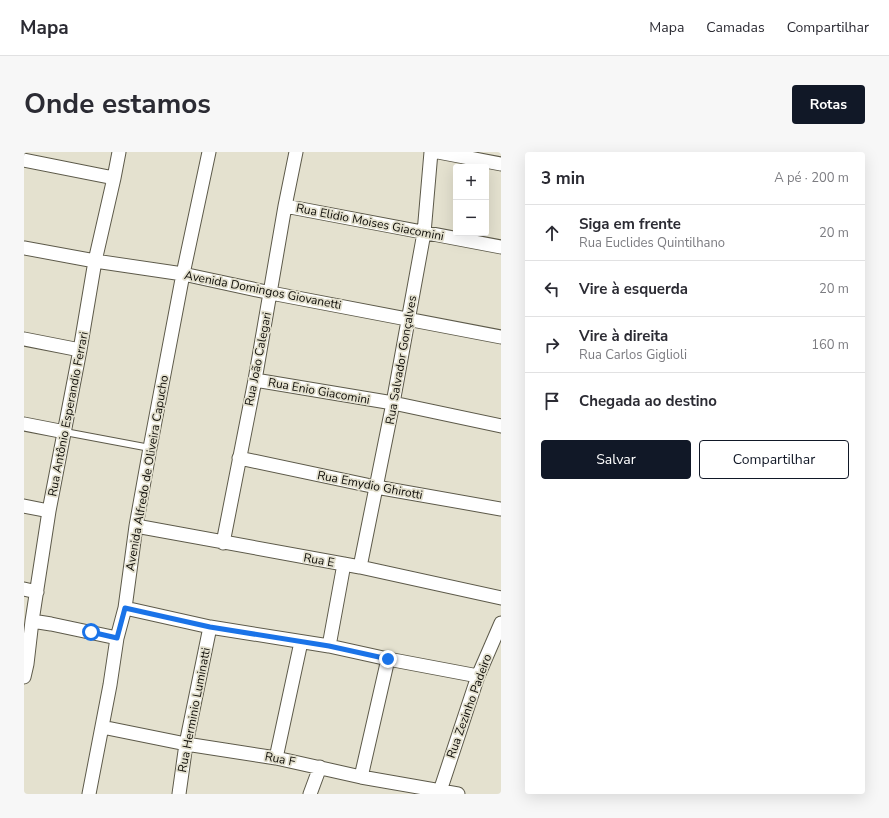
<!DOCTYPE html>
<html lang="pt">
<meta charset="utf-8">
<style>
body{margin:0;font-family:"Nunito Sans",sans-serif;background:#f7f7f7;color:#2b2b33}
.controls{position:absolute;right:12px;top:12px;display:grid;overflow:hidden;border-radius:4px;box-shadow:0 4px 16px #0002}
.controls button{width:36px;height:36px;display:grid;place-items:center;padding:0;border:0;border-bottom:1px solid #e1e1e2;background:#fff;color:#2b2b33;font:20px sans-serif}
.stop{position:absolute;width:12px;height:12px;margin:-9px;border:3px solid #1a73e8;border-radius:50%;background:#fff}
.stop.end{background:#1a73e8;border-color:#fff;box-shadow:0 1px 4px #0008}
.list{margin:0;padding:0;list-style:none}
h2{display:flex;justify-content:space-between;align-items:center;height:52px;margin:0;padding:0 16px;font-size:17px}
h2 small{font-size:13px;font-weight:400;color:#7c7c81}
.list li{display:grid;grid-template-columns:26px 1fr auto;gap:12px;align-items:center;box-sizing:border-box;height:56px;padding:0 16px;border-top:1px solid #e1e1e2}
.list b{display:block;font-size:15px;white-space:nowrap}
.list p{margin:0;font-size:13px;white-space:nowrap;color:#7c7c81}
.list em{font-size:13px;font-style:normal;color:#7c7c81}
.actions{display:flex;gap:8px;padding:12px 16px}
.actions a{flex:1;padding:9px 0;border:1px solid #111827;border-radius:4px;text-align:center;font-size:14px;color:#111827}
.actions .main{background:#111827;color:#fff}
.icon{flex:none;width:22px;height:22px;fill:none;stroke:currentColor;stroke-width:2;stroke-linecap:round;stroke-linejoin:round}
.map{position:relative;flex:none;width:477px;height:642px;overflow:hidden;border-radius:4px}
header{display:flex;align-items:center;gap:24px;box-sizing:border-box;height:56px;padding:0 20px;background:#fff;border-bottom:1px solid #e1e1e2}
header strong{font-size:19px}
nav{display:flex;gap:22px;margin-inline-start:auto;font-size:14px}
.intro{display:flex;align-items:center;justify-content:space-between;box-sizing:border-box;height:96px;padding:0 24px}
h1{margin:0;font-size:28px}
.button{padding:10px 18px;border-radius:4px;background:#111827;color:#fff;font-size:14px;font-weight:700}
main{display:flex;gap:24px;padding:0 24px}
aside{flex:1;background:#fff;border-radius:4px;box-shadow:0 4px 16px #0002}
.map>svg:first-child{display:block}
.lines{fill:none;stroke-linecap:round;stroke-linejoin:round}
.lane-casing{stroke:#5d5a4a;stroke-width:8}
.street-casing{stroke:#5d5a4a;stroke-width:15}
.lane{stroke:#fff;stroke-width:6}
.street{stroke:#fff;stroke-width:13}
.route{stroke:#1a73e8;stroke-width:5}
.labels{text-anchor:middle;dominant-baseline:central;stroke-width:3.5;stroke-linejoin:round;paint-order:stroke}
.street-label{font-size:12px;fill:#0e0c07;stroke:#e4e1cf}
</style>
<header>
<strong>Mapa</strong>
<nav><a>Mapa</a><a>Camadas</a><a>Compartilhar</a></nav>
</header>
<div class="intro"><h1>Onde estamos</h1><a class="button">Rotas</a></div>
<main>
<div class="map">
<svg width="477" height="642" viewBox="0 0 477 642">
<rect width="100%" height="100%" fill="#e4e1cf"/>
<g class="lines">
<defs>
<path id="lane" d="M41 280 126 296"/>
<path id="street" d="M414 0 477 12
M0 8 90 26
M261 54 477 95
M0 96 71 109 159 122 247 141 477 185
M0 187 56 198
M231 228 369 251 477 274
M0 272 41 280
M215 306 352 335 477 357
M0 354 25 359
M112 374 336 415 477 446
M199 391 231 228 261 54 272 0
M336 415 369 251 400 81 407 0
M0 437 13 440
M101 456 186 475 305 494 364 507 454 524
M8 469 27 472 93 486
M305 494 320 412
M0 525 3 512 8 469 25 359 56 198 71 109 90 26 95 0
M78 575 162 592 252 606 337 625 434 642
M252 606 277 490
M337 625 364 507
M416 639 454 524 477 471
M65 642 86 533 93 486 101 456 112 374 126 296 159 122 185 0
M155 642 162 592 186 475
M286 642 296 615"/>
</defs>
<use href="#lane" class="lane-casing"/>
<use href="#street" class="street-casing"/>
<use href="#lane" class="lane"/>
<use href="#street" class="street"/>
</g>
<g class="lines">
<path class="route" d="M67 480 93 486 101 456 186 475 305 494 364 507"/>
</g>
<g class="labels">
<g class="street-label">
<text transform="translate(346 70) rotate(11)">Rua Elidio Moises Giacomini</text>
<text transform="translate(239 138) rotate(11)">Avenida Domingos Giovanetti</text>
<text transform="translate(234 207) rotate(-79)">Rua João Calegari</text>
<text transform="translate(377 208) rotate(-80)">Rua Salvador Gonçalves</text>
<text transform="translate(295 239) rotate(10)">Rua Enio Giacomini</text>
<text transform="translate(44 262) rotate(-79)">Rua Antônio Esperandio Ferrari</text>
<text transform="translate(123 321) rotate(-80)">Avenida Alfredo de Oliveira Capucho</text>
<text transform="translate(346 333) rotate(11)">Rua Emydio Ghirotti</text>
<text transform="translate(295 408) rotate(10)">Rua E</text>
<text transform="translate(445 554) rotate(-70)">Rua Zezinho Padeiro</text>
<text transform="translate(170 558) rotate(-79)">Rua Herminio Luminatti</text>
<text transform="translate(256 607) rotate(11)">Rua F</text>
</g>
</g>
</svg>
<div class="controls">
<button>+</button>
<button>−</button>
</div>
<div class="stop" style="left:67px;top:480px"></div>
<div class="stop end" style="left:364px;top:507px"></div>
</div>
<aside>
<h2>3 min<small>A pé · 200 m</small></h2>
<ul class="list">
<li><svg class="icon" aria-label="ahead" viewBox="0 0 24 24"><path d="M12 20V5M6 11l6-6 6 6"/></svg><div><b>Siga em frente</b><p>Rua Euclides Quintilhano</p></div><em>20 m</em></li>
<li><svg class="icon" aria-label="left" viewBox="0 0 24 24"><path d="M17 20v-9H6M10 6l-5 5 5 5"/></svg><div><b>Vire à esquerda</b></div><em>20 m</em></li>
<li><svg class="icon" aria-label="right" viewBox="0 0 24 24"><path d="M7 20v-9h11M14 6l5 5-5 5"/></svg><div><b>Vire à direita</b><p>Rua Carlos Giglioli</p></div><em>160 m</em></li>
<li><svg class="icon" aria-label="arrive" viewBox="0 0 24 24"><path d="M6 21V4h12l-3 4 3 4H6"/></svg><div><b>Chegada ao destino</b></div></li>
</ul>
<div class="actions"><a class="main">Salvar</a><a>Compartilhar</a></div>
</aside>
</main>
